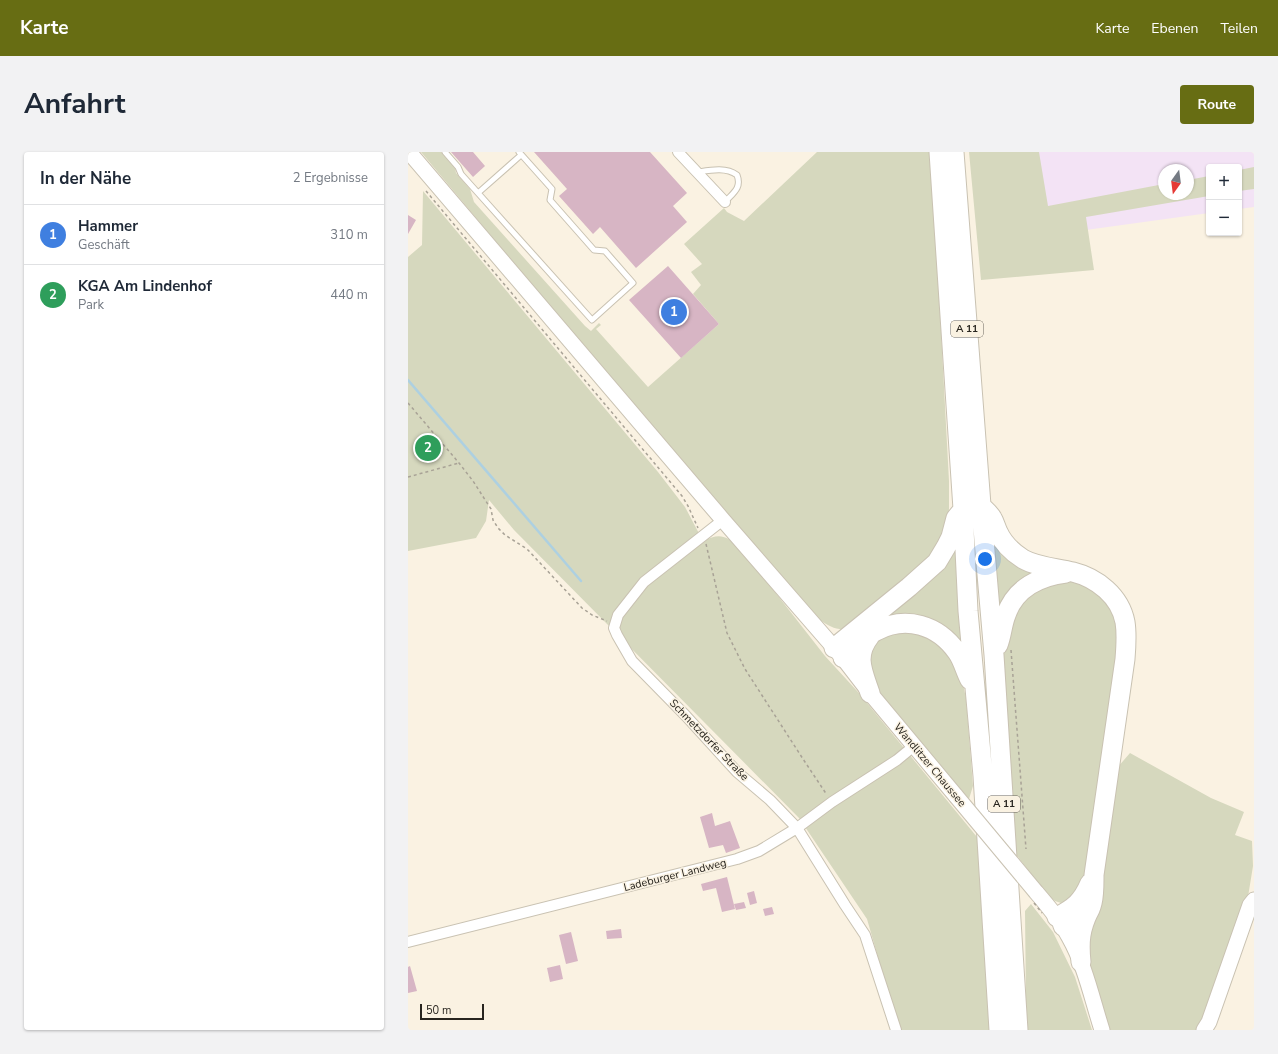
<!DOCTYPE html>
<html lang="de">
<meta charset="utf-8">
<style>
body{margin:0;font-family:"Nunito Sans",sans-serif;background:#f2f2f3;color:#1f2937}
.controls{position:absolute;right:12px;top:12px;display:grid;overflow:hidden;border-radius:4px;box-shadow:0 1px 3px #0004}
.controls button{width:36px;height:36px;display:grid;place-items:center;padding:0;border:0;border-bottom:1px solid #e0e1e3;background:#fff;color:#1f2937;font:20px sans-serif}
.compass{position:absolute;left:750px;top:12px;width:36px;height:36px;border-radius:50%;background:#fff;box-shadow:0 1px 3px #0004;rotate:194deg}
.scale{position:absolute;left:12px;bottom:10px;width:64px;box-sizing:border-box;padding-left:4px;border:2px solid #28251f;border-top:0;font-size:11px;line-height:14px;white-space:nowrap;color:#28251f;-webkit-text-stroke:3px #faf2e2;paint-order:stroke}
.you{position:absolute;left:577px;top:407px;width:14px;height:14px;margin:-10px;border:3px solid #fff;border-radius:50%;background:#1a73e8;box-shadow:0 0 0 6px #1a73e833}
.badge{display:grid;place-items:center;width:26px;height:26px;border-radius:50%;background:#676d13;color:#fff;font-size:13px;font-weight:700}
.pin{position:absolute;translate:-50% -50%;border:2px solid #fff;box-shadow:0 1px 4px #0006}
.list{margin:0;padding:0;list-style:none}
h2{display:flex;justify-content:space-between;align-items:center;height:52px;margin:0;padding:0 16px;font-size:17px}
h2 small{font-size:13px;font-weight:400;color:#747a83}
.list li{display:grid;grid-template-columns:26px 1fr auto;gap:12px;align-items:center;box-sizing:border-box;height:60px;padding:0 16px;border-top:1px solid #e0e1e3}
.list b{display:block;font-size:15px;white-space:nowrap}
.list p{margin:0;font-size:13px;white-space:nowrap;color:#747a83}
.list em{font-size:13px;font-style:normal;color:#747a83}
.map{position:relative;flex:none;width:846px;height:878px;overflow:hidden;border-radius:4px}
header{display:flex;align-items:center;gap:24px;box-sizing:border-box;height:56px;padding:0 20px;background:#676d13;color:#fff}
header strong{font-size:19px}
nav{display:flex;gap:22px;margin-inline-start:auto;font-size:14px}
.intro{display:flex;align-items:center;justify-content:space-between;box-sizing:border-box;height:96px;padding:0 24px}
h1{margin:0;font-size:28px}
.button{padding:10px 18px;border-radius:4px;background:#676d13;color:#fff;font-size:14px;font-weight:700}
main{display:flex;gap:24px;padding:0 24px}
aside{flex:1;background:#fff;border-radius:4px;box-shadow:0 1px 3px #0004}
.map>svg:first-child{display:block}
.industrial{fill:#f3e3f5;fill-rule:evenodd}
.green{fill:#d6d8be}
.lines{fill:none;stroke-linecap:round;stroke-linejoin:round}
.stream{stroke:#add0e1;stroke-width:2.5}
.building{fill:#d7b5c4}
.lane-casing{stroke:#c9c2b2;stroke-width:7}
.street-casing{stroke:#c9c2b2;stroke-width:12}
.secondary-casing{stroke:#c9c2b2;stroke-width:17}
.highway-casing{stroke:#c9c2b2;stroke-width:21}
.path{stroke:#a8a296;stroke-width:1.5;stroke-dasharray:3 3;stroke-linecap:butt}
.lane{stroke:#fff;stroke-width:5}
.street{stroke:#fff;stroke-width:10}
.secondary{stroke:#fff;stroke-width:15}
.highway{stroke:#fff;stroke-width:19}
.secondary-bridge-casing{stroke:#c9c2b2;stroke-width:17;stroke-linecap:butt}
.path-bridge{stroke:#a8a296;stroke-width:1.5;stroke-dasharray:3 3;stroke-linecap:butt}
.secondary-bridge{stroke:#fff;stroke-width:15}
.labels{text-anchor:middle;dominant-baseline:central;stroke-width:3;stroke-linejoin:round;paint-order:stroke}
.shield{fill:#faf2e2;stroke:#67625a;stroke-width:1}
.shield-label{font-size:10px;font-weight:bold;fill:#28251f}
.street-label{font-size:11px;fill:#28251f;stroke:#faf2e2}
</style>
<header>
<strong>Karte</strong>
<nav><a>Karte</a><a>Ebenen</a><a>Teilen</a></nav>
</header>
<div class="intro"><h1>Anfahrt</h1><a class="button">Route</a></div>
<main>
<aside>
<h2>In der Nähe<small>2 Ergebnisse</small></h2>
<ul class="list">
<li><span class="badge" style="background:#3f7fe0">1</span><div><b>Hammer</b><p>Geschäft</p></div><em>310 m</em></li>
<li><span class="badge" style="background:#2e9e5b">2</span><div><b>KGA Am Lindenhof</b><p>Park</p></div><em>440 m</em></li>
</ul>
</aside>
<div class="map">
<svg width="846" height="878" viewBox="0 0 846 878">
<rect width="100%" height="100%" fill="#faf2e2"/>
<path class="industrial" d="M614 0H846V55L831 57V15H801V61L627 85ZM756 18H780V42H756Z"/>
<path class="green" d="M13 0H33L47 15 48 21 62 37 66 50 177 174 183 179 191 171 193 173 188 177 240 235 311 172 285 142 293 133 283 120 294 112 276 92 316 56 319 60 336 69 409 0H522L528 85 541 329V357L537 386 526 406 438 477C427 478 421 474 412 468L316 358 283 323Z
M561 0H631L640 54 756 32V42H780V28L801 24V44L678 65 686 118 573 128Z
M846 15V37L831 39V18Z
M15 39 250 320 277 355 295 389C311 381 317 383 331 394L417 504 450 540 569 685 583 878H491L459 767 391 666 106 378 81 348 78 369 68 386 0 399V105L14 93Z
M584 384 640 419 590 467Z
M549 386 559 501 541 483 465 471Z
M656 426 681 433 705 459 712 488 676 730 659 750 653 751 647 749 639 743 607 701 595 492 614 444Z
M498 477 534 489 554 528 558 546 565 634 561 647 483 558 461 522 458 509 472 483Z
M722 601 803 646 836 660 827 683 844 689 845 714 839 751 792 878H700L683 822 678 790 709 616Z
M623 752 645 780 667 825 684 878H620L618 852 617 759Z"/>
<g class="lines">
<path class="stream" d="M0 228 173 429"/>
</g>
<path class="building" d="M43 0H65L77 14 65 25Z
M126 0H242L279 41 265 54 279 70 228 116 192 75 185 82 151 44 159 37Z
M0 63 8 68 0 82Z
M260 114 311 172 273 206 221 148Z
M304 661 307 674 322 669 332 696 318 701 315 693 301 696 292 665Z
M319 725 327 757 314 760 308 736 295 739 293 732Z
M346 739 349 751 342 753 339 741Z
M336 750 338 756 328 758 326 752Z
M364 755 366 762 357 764 355 757Z
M213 777 214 786 199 787 198 779Z
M163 780 170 809 158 812 151 783Z
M152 813 155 827 142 830 139 816Z
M2 814 9 839 0 841V815Z"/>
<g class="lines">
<defs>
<path id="lane" d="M37 0 50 15 53 22 70 41
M111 0 144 37 142 48 186 98 197 99 225 131 184 168 70 41 113 3
M290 20C303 18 318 15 329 23 334 36 325 41 317 50"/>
<path id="street" d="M270 0 317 50
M315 368 236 430 210 463 206 476 209 483 224 509 278 564 329 620 362 648 389 676 437 753 457 783 488 878
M0 790 329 707 351 699 389 676 424 650 489 608 506 594"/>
<path id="secondary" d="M1 0 315 368 435 506 462 541 548 644
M628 740C640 754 652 768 661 785 677 813 684 847 694 878
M796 878 801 870 842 753 846 748"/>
<path id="highway" d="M531 0 555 357 560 459 575 624 591 878
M546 0 573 353 586 503 610 878
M574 355C577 358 582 362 584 366 587 371 588 376 590 380 595 391 604 400 615 407 629 415 649 416 665 420 689 426 712 444 717 470 719 482 718 495 717 507L686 723C686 738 687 762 671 769 666 772 660 773 655 774
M462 484C446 504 455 520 462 541
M590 493C594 483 594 473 598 463 607 436 632 424 658 421
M426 496 501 435 529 410 538 395 543 385 548 366 553 360
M435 506C445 497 456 485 468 479 498 463 530 473 549 500 555 508 557 519 562 528
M649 765C666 756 674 750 682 731
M673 810C671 790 672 777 681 759"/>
</defs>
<use href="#lane" class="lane-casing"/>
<use href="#street" class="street-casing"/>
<use href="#secondary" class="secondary-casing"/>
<use href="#highway" class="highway-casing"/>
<path class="path" d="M18 39 274 344 280 354 290 376
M0 251 51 311 65 329 83 357 85 368 90 376 97 383 119 397 174 456 184 463 199 469
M0 325 51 311
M298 392 319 481 337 517 395 607 419 643
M603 498 618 697"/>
<use href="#lane" class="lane"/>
<use href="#street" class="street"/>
<use href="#secondary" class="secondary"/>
<use href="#highway" class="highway"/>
<defs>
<path id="secondary-bridge" d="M548 644 628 740"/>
</defs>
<use href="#secondary-bridge" class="secondary-bridge-casing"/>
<path class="path-bridge" d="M626 751 634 761"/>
<use href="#secondary-bridge" class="secondary-bridge"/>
</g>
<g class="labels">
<g class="shield">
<rect x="543" y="169" width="32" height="16" rx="3"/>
<rect x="580" y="644" width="32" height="16" rx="3"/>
</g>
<g class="shield-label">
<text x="559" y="177">A 11</text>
<text x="596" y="652">A 11</text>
</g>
<g class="street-label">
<text transform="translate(301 588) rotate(46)">Schmetzdorfer Straße</text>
<text transform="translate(522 613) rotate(50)">Wandlitzer Chaussee</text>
<text transform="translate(267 723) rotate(-14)">Ladeburger Landweg</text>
</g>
</g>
</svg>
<div class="controls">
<button>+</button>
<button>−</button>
</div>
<svg class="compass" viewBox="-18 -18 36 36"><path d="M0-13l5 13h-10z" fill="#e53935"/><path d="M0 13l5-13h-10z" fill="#747a83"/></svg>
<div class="scale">50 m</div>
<div class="you"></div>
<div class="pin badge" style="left:266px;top:160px;background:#3f7fe0">1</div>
<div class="pin badge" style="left:20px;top:296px;background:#2e9e5b">2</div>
</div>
</main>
